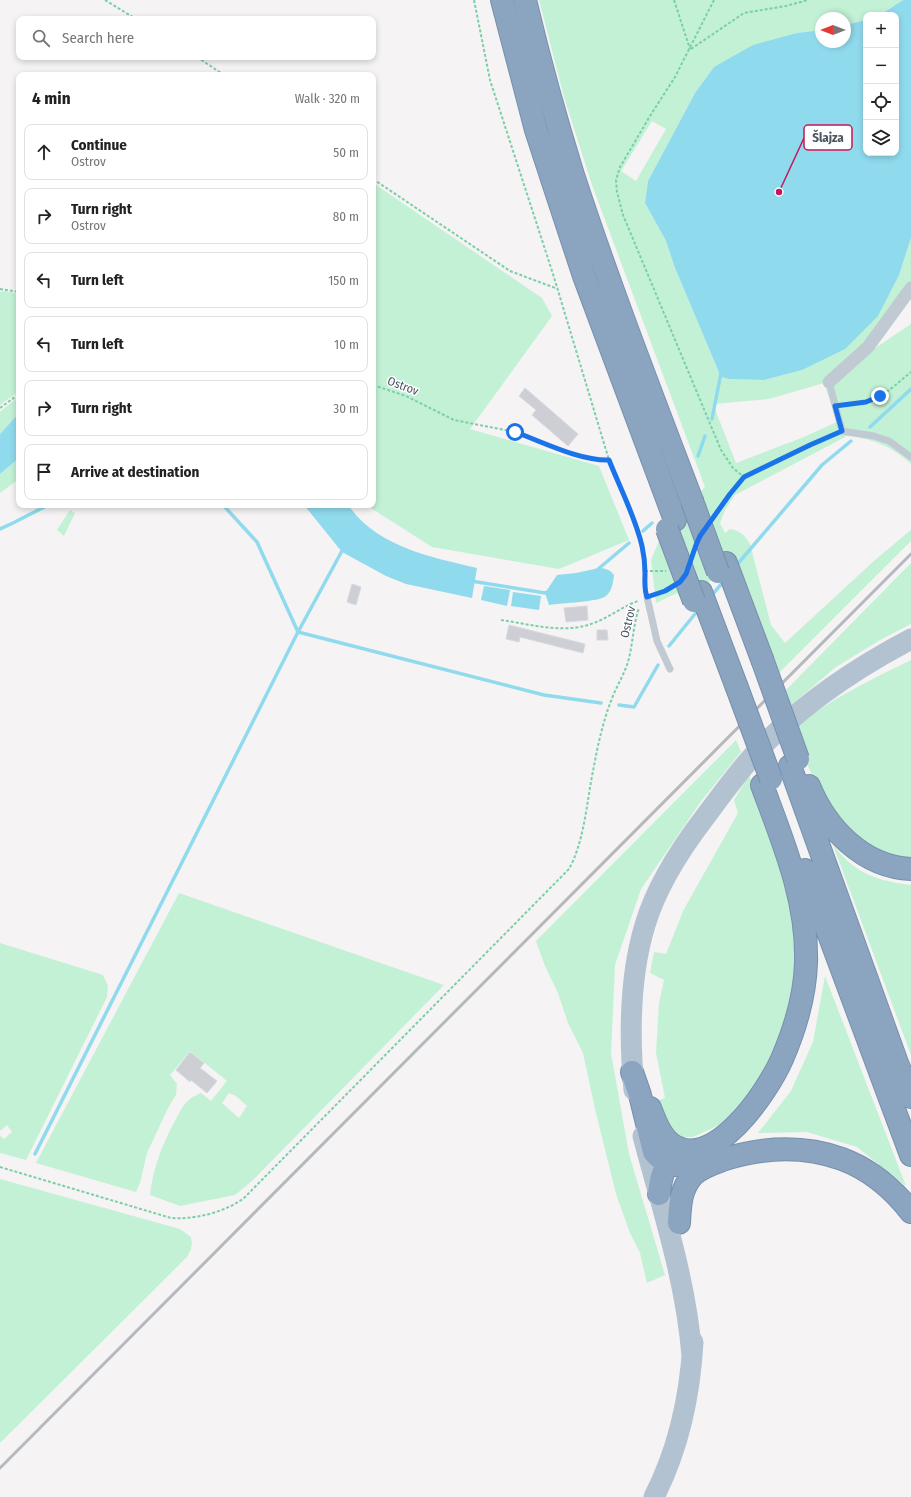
<!DOCTYPE html>
<meta charset="utf-8">
<style>
body{margin:0;font-family:"Fira Sans Condensed",sans-serif;background:#f6f6f6;color:#222}
.controls{position:absolute;right:12px;top:12px;display:grid;overflow:hidden;border-radius:8px;box-shadow:0 2px 6px #0003}
.controls button{width:36px;height:36px;display:grid;place-items:center;padding:0;border:0;border-bottom:1px solid #e0e0e0;background:#fff;color:#222;font:20px sans-serif}
.compass{position:absolute;left:815px;top:12px;width:36px;height:36px;border-radius:50%;background:#fff;box-shadow:0 2px 6px #0003;rotate:270deg}
.stop{position:absolute;width:12px;height:12px;margin:-9px;border:3px solid #1a73e8;border-radius:50%;background:#fff}
.stop.end{background:#1a73e8;border-color:#fff;box-shadow:0 1px 4px #0008}
.list{margin:0;padding:0;list-style:none}
h2{display:flex;justify-content:space-between;align-items:center;height:52px;margin:0;padding:0 16px;font-size:17px}
h2 small{font-size:13px;font-weight:400;color:#767676}
.list li{display:grid;grid-template-columns:26px 1fr auto;gap:12px;align-items:center;box-sizing:border-box;height:56px;margin:0 8px 8px;padding:0 8px;border:1px solid #e0e0e0;border-radius:8px}
.list b{display:block;font-size:15px;white-space:nowrap}
.list p{margin:0;font-size:13px;white-space:nowrap;color:#767676}
.list em{font-size:13px;font-style:normal;color:#767676}
.icon{flex:none;width:22px;height:22px;fill:none;stroke:currentColor;stroke-width:2;stroke-linecap:round;stroke-linejoin:round}
.map{position:relative;flex:none;width:911px;height:1497px;overflow:hidden}
.search{position:absolute;background:#fff;box-shadow:0 2px 6px #0003;left:16px;top:16px;width:360px;height:44px;display:flex;align-items:center;gap:10px;box-sizing:border-box;padding:0 14px;border-radius:8px;color:#767676;font-size:15px}
.panel{position:absolute;background:#fff;box-shadow:0 2px 6px #0003;left:16px;top:72px;width:360px;height:436px;border-radius:8px}
.map>svg:first-child{display:block}
.green{fill:#c3f1d5;fill-rule:evenodd}
.water{fill:#90daee}
.lines{fill:none;stroke-linecap:round;stroke-linejoin:round}
.stream{stroke:#90daee;stroke-width:3.5}
.building{fill:#cdcfd5;stroke:#d7d9de}
.motorway-casing{stroke:#7690ad;stroke-width:24}
.path{stroke:#7ad0a6;stroke-width:2;stroke-dasharray:3 2;stroke-linecap:butt}
.service{stroke:#c1cad2;stroke-width:7}
.minor{stroke:#c1cad2;stroke-width:13}
.primary{stroke:#b3c2d1;stroke-width:21}
.motorway{stroke:#8ba5c1;stroke-width:22}
.rail{stroke:#b5b8bd;stroke-width:3}
.motorway-bridge-casing{stroke:#7690ad;stroke-width:24;stroke-linecap:butt}
.motorway-bridge{stroke:#8ba5c1;stroke-width:22}
.route{stroke:#1a73e8;stroke-width:5}
.labels{text-anchor:middle;dominant-baseline:central;stroke-width:3;stroke-linejoin:round;paint-order:stroke}
.street-label{font-size:12px;fill:#4a5661;stroke:#fff}
.leader{fill:none;stroke:#c2185b;stroke-width:1.5}
.callout-dot{fill:#c2185b;stroke:#fff;stroke-width:1.5}
.callout{fill:#fff;stroke:#c2185b;stroke-width:1.5}
.callout-label{font-size:13px;text-anchor:middle;font-weight:bold;fill:#4a5661}
</style>
<div class="map">
<svg width="911" height="1497" viewBox="0 0 911 1497">
<rect width="100%" height="100%" fill="#f5f3f3"/>
<path class="green" d="M539 0H903L880 15H866V20L845 25V18H821V30L797 33 714 67 695 93 648 181 645 203 666 241 675 268 721 377 729 379 764 380 802 370 899 275 911 238V293L871 351 911 324V464C891 446 874 439 847 436L735 495 725 510 720 523 725 533 730 529C740 531 745 535 750 544L771 625 785 643 875 560 911 530V541L777 675 730 558 687 608 677 593 656 603 651 560 661 536 705 487 592 185 564 97ZM652 121 666 129 636 181 621 171ZM824 383 837 422 804 437 736 463 713 404 769 399Z
M373 183 542 298 552 316 470 429 599 466 629 540 559 569 432 547 366 505H373Z
M5 291 19 294V391L0 405V292Z
M19 396V413L0 434V412Z
M19 458V479L0 493V474Z
M70 510 75 513 64 536 57 530Z
M911 563V624L880 640 836 667 790 706 784 692Z
M911 660V863L865 848 821 795 807 764 794 728C830 699 870 680 911 660Z
M736 740 741 752 702 800 641 889 615 965 611 1053 629 1154 665 1275 647 1283 640 1253 630 1233 616 1194 595 1109 583 1053 568 1023 558 993 545 966 536 941Z
M749 775 779 853 796 912 798 965 788 1021 766 1074 733 1112 719 1125 693 1137H679L669 1129 656 1101 665 1098 656 1053 659 1003 664 980 650 973 654 952 666 954 683 911 738 813 734 800Z
M833 845C839 852 846 861 855 867 870 878 892 883 911 885V1055Z
M179 893 444 985 253 1180 235 1195 180 1206 150 1195C153 1167 163 1143 176 1119 180 1112 183 1104 190 1099 193 1096 197 1095 201 1093L211 1101 227 1081 190 1051 170 1075 177 1084 176 1095 168 1108 147 1153 140 1183 136 1192 36 1163ZM229 1093 236 1096 247 1106 239 1118 222 1103Z
M0 943 103 975 108 986 107 997 26 1160 0 1153V1136L4 1139 12 1132 7 1125 0 1131Z
M825 976 906 1186 857 1147 807 1132 758 1133 791 1091 813 1042Z
M0 1179 180 1229 191 1237 192 1243 191 1249 187 1257 0 1443Z"/>
<path class="water" d="M903 0H911V238L899 275 878 316 845 349 802 370 764 380 729 379 721 377 675 268 666 241 645 203 648 181 695 93 714 67 753 45 797 33 821 30V42H845V25L866 20V153H896V15H880Z
M19 413V458L0 474V434Z
M304 505H348C377 547 431 557 477 568L472 598 406 584 386 576 342 552Z
M599 568C606 568 610 570 614 575 613 583 612 591 606 596 599 602 561 603 549 605L545 593 557 575 576 573Z
M484 586 510 590 507 606 481 600Z
M513 592 541 596 539 610 511 606Z"/>
<g class="lines">
<path class="stream" d="M712 419 721 373
M870 427 911 389
M698 456 705 436
M223 505 257 542 298 632 544 695 601 703
M0 529 13 523 48 505
M643 531 652 523
M735 567 822 465 851 441
M597 570 629 543
M471 581 545 593 548 592
M711 596 724 581
M669 646 699 609
M619 705 634 707 658 665
M35 1154 298 632 343 549"/>
</g>
<path class="building" d="M525 388 578 434 568 446 532 415 536 410 519 396Z
M352 584 361 587 356 605 347 602Z
M587 606 588 620 566 622 564 608Z
M509 625 585 644 583 653 520 637 519 642 506 639Z
M597 630H607L608 640H597Z
M190 1052 204 1063 200 1068 217 1081 207 1093 191 1080 190 1082 176 1070Z"/>
<g class="lines">
<defs>
<path id="motorway" d="M502 0 536 130 554 185 584 276 675 520
M525 0C539 59 555 117 573 175 609 285 651 393 692 501
M726 563 762 659
M701 592 736 685
M790 766 897 1063 911 1097
M809 786C826 828 863 867 911 869
M805 870 911 1155
M632 1072 640 1095 654 1152C669 1170 690 1166 711 1163
M650 1108C655 1121 660 1135 671 1144 713 1174 768 1091 782 1059 795 1029 805 996 806 963 808 900 783 842 762 785
M659 1194C661 1174 663 1165 682 1156
M679 1223C680 1206 680 1189 693 1175 701 1167 714 1163 725 1159 764 1147 803 1145 842 1159 869 1169 893 1189 911 1212"/>
</defs>
<use href="#motorway" class="motorway-casing"/>
<path class="path" d="M105 0 136 19
M474 0 490 80 553 274 609 460 640 538 645 565 644 588
M674 0 690 49
M714 0 675 77 650 116 620 167 616 180 617 192 623 215 721 450 733 468 744 477
M691 49 744 13 786 6 808 0
M197 57 224 75
M373 179 510 271 558 289
M0 289 19 292
M373 385 406 396 454 420 515 432 576 455 591 459 609 460
M844 405C878 402 886 393 911 372
M0 408 19 394
M714 515 730 494 744 477 834 434
M645 571H666
M655 595 671 588
M501 620C530 624 562 634 591 624 607 619 621 607 638 601
M0 1167 171 1218C193 1220 226 1212 244 1198L569 869C585 840 587 798 594 766 598 744 603 722 611 701 616 687 624 675 628 662 633 644 633 625 639 608"/>
<path class="service" d="M829 382 842 431 874 436 889 441 911 457
M647 597 657 641 670 669"/>
<path class="minor" d="M829 382 868 347 911 288"/>
<path class="primary" d="M634 1090C629 1035 629 978 645 925 656 888 682 847 705 817 720 797 735 776 752 757 797 707 852 670 911 639
M643 1136C662 1208 686 1280 692 1356
M654 1497C679 1448 690 1397 693 1342"/>
<use href="#motorway" class="motorway"/>
<path class="rail" d="M0 1468 911 554"/>
<defs>
<path id="motorway-bridge" d="M692 501 718 572
M667 529 694 601
M762 659 798 759
M736 685 771 779"/>
</defs>
<use href="#motorway-bridge" class="motorway-bridge-casing"/>
<use href="#motorway-bridge" class="motorway-bridge"/>
</g>
<g class="lines">
<path class="route" d="M515 432C543 442 580 461 609 460 620 488 635 516 642 546 644 555 645 564 645 573 645 582 644 589 647 597L665 591 680 582 686 574 696 545 700 536 730 494 744 477 810 445 842 431 835 406 866 402 880 396"/>
</g>
<g class="labels">
<g class="street-label">
<text transform="translate(403 386) rotate(21)">Ostrov</text>
<text transform="translate(628 622) rotate(-77)">Ostrov</text>
</g>
</g>
<path class="leader" d="M779 192L804 138"/>
<circle class="callout-dot" cx="779" cy="192" r="4"/>
<rect class="callout" x="804" y="125" width="48" height="25" rx="4"/>
<g class="callout-label">
<text x="828" y="142">Šlajza</text>
</g>
</svg>
<div class="controls">
<button>+</button>
<button>−</button>
<button><svg class="icon" aria-label="locate" viewBox="0 0 24 24"><circle cx="12" cy="12" r="6"/><path d="M12 2v4M12 18v4M2 12h4M18 12h4"/></svg></button>
<button><svg class="icon" aria-label="layers" viewBox="0 0 24 24"><path d="M12 4l9 5-9 5-9-5zM3 14l9 5 9-5"/></svg></button>
</div>
<svg class="compass" viewBox="-18 -18 36 36"><path d="M0-13l5 13h-10z" fill="#e53935"/><path d="M0 13l5-13h-10z" fill="#767676"/></svg>
<div class="stop" style="left:515px;top:432px"></div>
<div class="stop end" style="left:880px;top:396px"></div>
<div class="search"><svg class="icon" aria-label="search" viewBox="0 0 24 24"><circle cx="10" cy="10" r="6"/><path d="M15 15l6 6"/></svg>Search here</div>
<section class="panel">
<h2>4 min<small>Walk · 320 m</small></h2>
<ul class="list">
<li><svg class="icon" aria-label="ahead" viewBox="0 0 24 24"><path d="M12 20V5M6 11l6-6 6 6"/></svg><div><b>Continue</b><p>Ostrov</p></div><em>50 m</em></li>
<li><svg class="icon" aria-label="right" viewBox="0 0 24 24"><path d="M7 20v-9h11M14 6l5 5-5 5"/></svg><div><b>Turn right</b><p>Ostrov</p></div><em>80 m</em></li>
<li><svg class="icon" aria-label="left" viewBox="0 0 24 24"><path d="M17 20v-9H6M10 6l-5 5 5 5"/></svg><div><b>Turn left</b></div><em>150 m</em></li>
<li><svg class="icon" aria-label="left" viewBox="0 0 24 24"><path d="M17 20v-9H6M10 6l-5 5 5 5"/></svg><div><b>Turn left</b></div><em>10 m</em></li>
<li><svg class="icon" aria-label="right" viewBox="0 0 24 24"><path d="M7 20v-9h11M14 6l5 5-5 5"/></svg><div><b>Turn right</b></div><em>30 m</em></li>
<li><svg class="icon" aria-label="arrive" viewBox="0 0 24 24"><path d="M6 21V4h12l-3 4 3 4H6"/></svg><div><b>Arrive at destination</b></div></li>
</ul>
</section>
</div>
